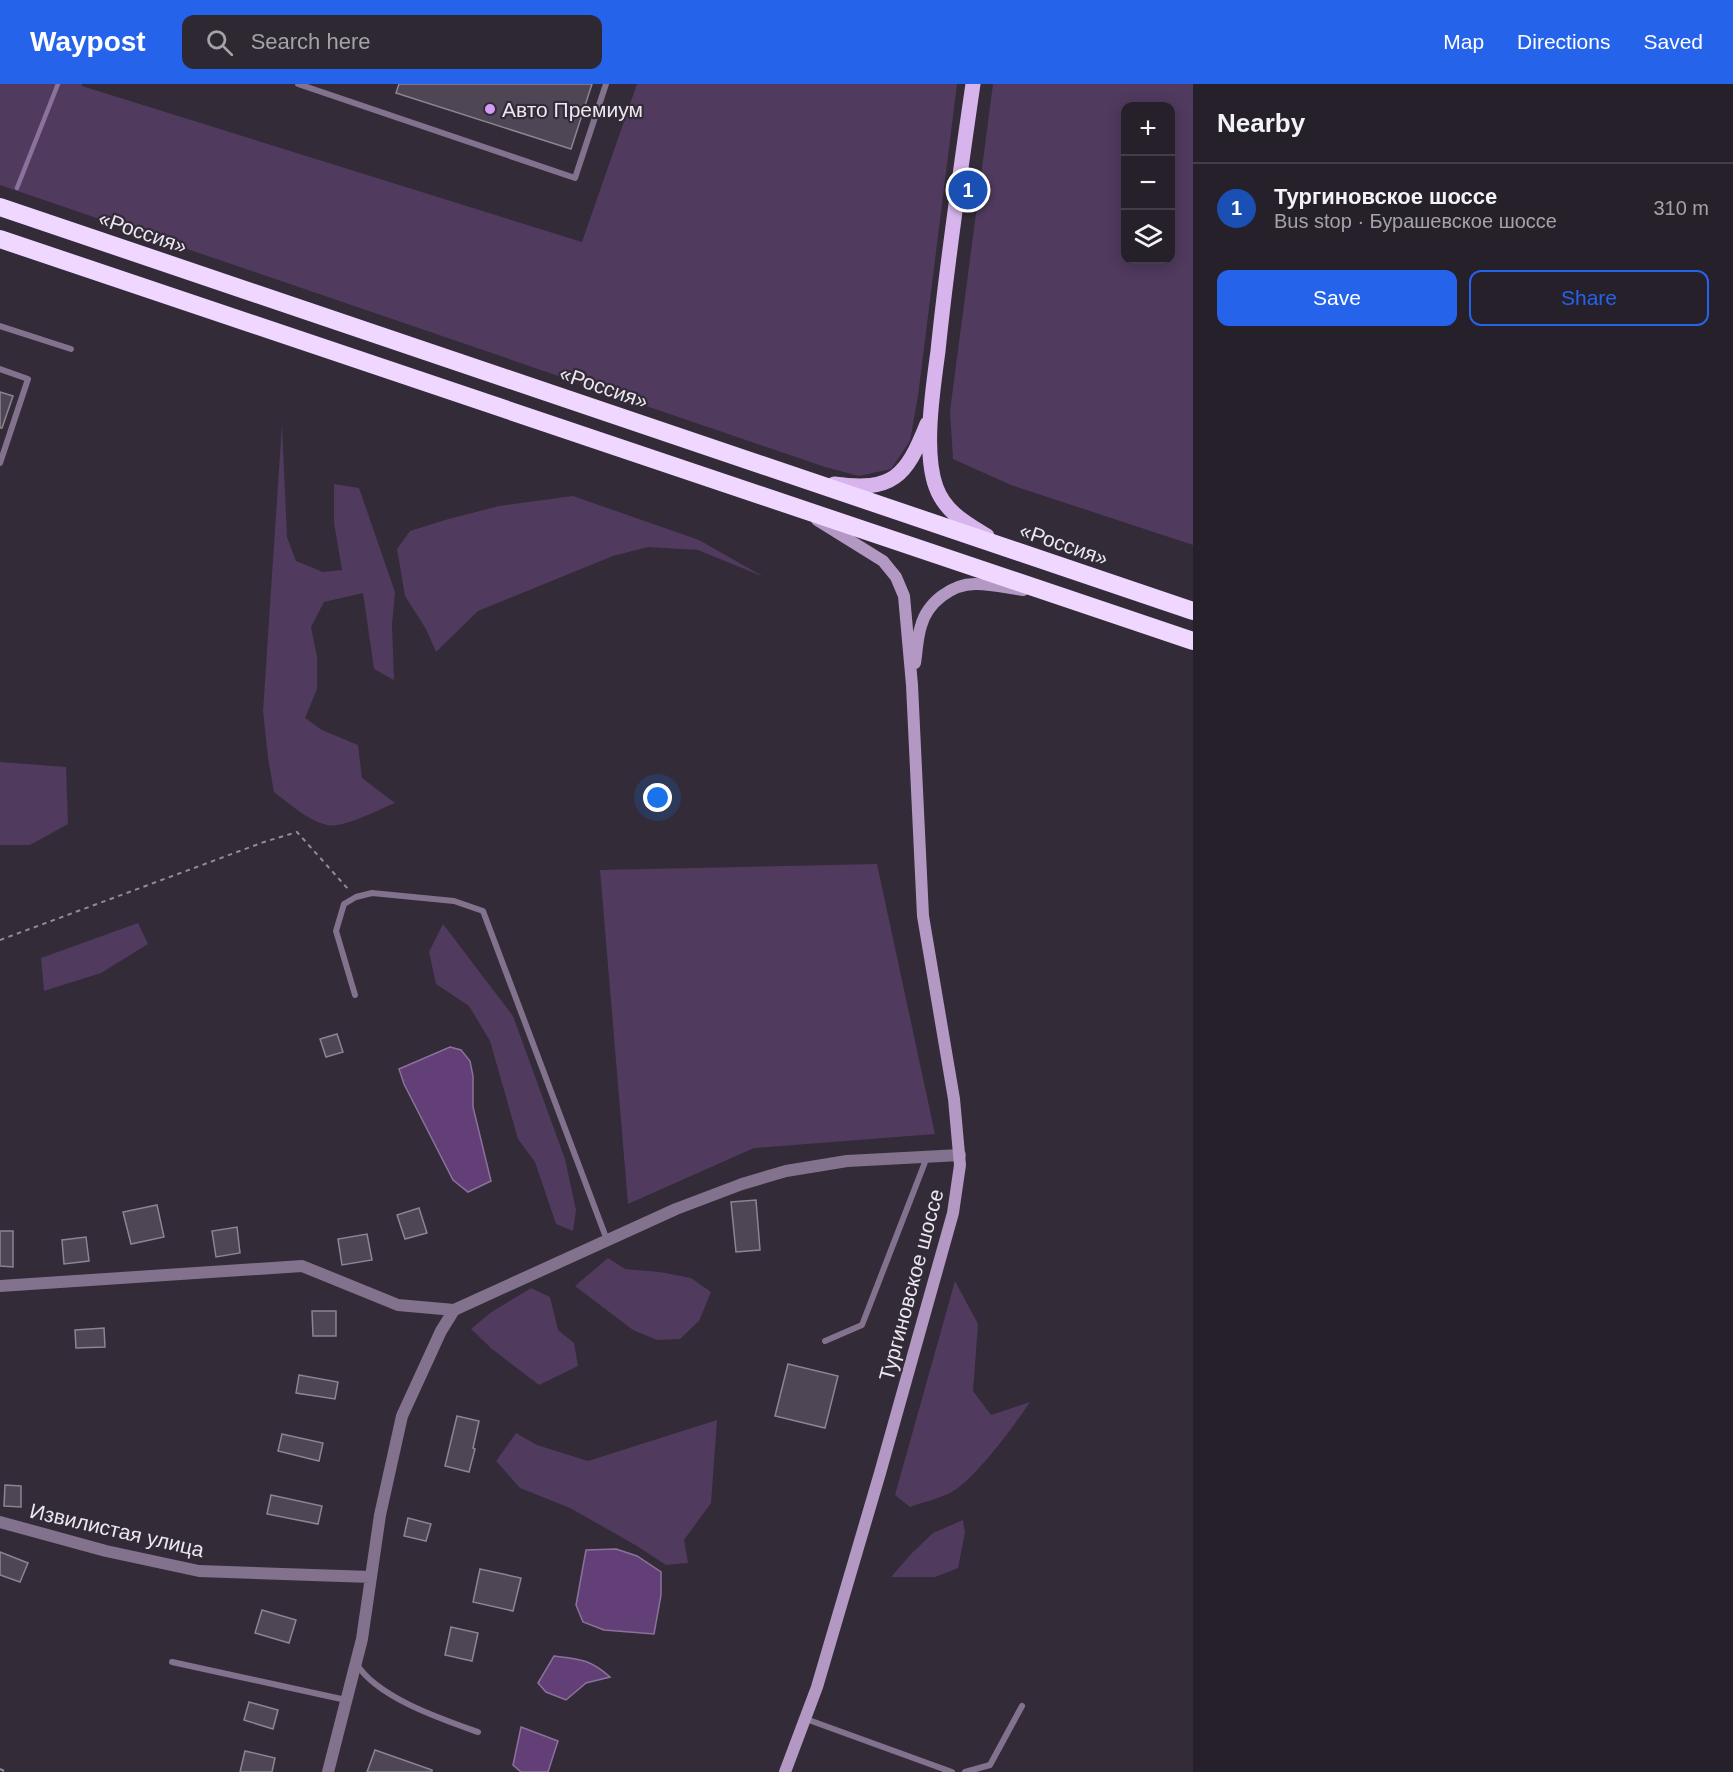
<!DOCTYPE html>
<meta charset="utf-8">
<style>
body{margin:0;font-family:Helvetica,sans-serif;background:#2e2832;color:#f1f3f6}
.controls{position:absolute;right:18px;top:18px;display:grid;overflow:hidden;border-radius:12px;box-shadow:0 3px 15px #0003}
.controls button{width:54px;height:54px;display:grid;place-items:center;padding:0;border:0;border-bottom:2px solid #423e47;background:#26202a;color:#f1f3f6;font:30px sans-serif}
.you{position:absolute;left:658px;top:714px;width:21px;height:21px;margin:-15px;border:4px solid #fff;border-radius:50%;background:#1a73e8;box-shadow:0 0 0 9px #1a73e833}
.badge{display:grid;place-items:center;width:39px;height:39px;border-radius:50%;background:#2563eb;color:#fff;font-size:20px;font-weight:700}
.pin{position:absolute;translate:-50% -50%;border:3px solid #fff;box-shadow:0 2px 6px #0006}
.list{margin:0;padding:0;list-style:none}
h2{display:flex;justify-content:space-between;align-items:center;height:78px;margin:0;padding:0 24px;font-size:26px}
h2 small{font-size:20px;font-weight:400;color:#a4a3a8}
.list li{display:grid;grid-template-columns:39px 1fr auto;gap:18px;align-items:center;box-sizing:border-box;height:90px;padding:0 24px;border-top:2px solid #423e47}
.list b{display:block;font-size:22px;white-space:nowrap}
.list p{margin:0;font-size:20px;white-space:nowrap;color:#a4a3a8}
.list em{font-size:20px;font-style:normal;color:#a4a3a8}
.actions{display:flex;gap:12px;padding:18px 24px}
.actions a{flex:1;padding:14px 0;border:2px solid #2563eb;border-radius:12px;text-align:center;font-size:21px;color:#2563eb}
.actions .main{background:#2563eb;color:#fff}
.icon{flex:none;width:33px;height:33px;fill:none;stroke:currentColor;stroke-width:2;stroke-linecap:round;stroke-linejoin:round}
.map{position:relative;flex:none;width:1193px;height:1688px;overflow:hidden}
header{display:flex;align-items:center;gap:36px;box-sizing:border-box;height:84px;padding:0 30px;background:#2563eb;color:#fff}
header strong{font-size:28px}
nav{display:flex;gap:33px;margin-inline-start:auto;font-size:21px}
.search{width:420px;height:54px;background:#2e2832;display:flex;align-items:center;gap:15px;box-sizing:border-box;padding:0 21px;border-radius:12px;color:#a4a3a8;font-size:22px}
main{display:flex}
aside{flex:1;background:#26202a}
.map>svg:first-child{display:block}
.green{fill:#503a5e;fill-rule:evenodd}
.water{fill:#633f78;stroke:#8c719c;stroke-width:1.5}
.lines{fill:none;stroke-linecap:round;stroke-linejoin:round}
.stream{stroke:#8c719c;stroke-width:4.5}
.building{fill:#4e4654;stroke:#8d8493;stroke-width:1.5}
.path{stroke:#938c97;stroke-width:2;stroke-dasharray:4.5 4.5;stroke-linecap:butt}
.lane{stroke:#82728d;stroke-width:6}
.street{stroke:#82728d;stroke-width:12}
.secondary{stroke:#b298c2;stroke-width:12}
.primary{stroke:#d7b5ec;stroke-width:15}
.highway{stroke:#efd7ff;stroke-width:18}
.poi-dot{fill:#d69bf9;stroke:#332b38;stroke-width:2}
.labels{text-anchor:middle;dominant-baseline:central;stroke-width:4.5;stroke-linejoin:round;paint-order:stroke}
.poi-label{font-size:21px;fill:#ece7ef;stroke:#332b38;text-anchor:start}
.street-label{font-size:21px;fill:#ece7ef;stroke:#332b38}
</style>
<header>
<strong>Waypost</strong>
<div class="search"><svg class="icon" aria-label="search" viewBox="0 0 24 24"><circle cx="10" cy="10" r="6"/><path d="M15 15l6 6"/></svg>Search here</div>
<nav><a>Map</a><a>Directions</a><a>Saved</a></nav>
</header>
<main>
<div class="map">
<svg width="1193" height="1688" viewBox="0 0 1193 1688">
<rect width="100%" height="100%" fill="#332b38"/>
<path class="green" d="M0 0H82V2L582 158 637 0H957L918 312 910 357 891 385 859 392 825 383 0 101Z
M993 0H1193V461L1011 401 953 375 950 327ZM1126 22H1170V176H1126Z
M282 340 287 453 296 477 323 488 342 486 334 439V400L359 404 395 508 392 541 394 596 374 585 363 509 324 518 311 543 317 573V605L305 634 322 646 358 661 362 694 395 719C380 725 342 745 327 741 307 736 291 721 274 708L268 674 263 627Z
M573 412 699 456 764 493 698 466 648 463 613 472 478 527 436 568 426 545 405 512 397 465 410 447 445 436 499 422Z
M0 678 66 683 68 740 30 761H0Z
M877 780 935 1050 754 1064 628 1120 600 786Z
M138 839 148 860 101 889 44 907 41 874Z
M443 840 513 932 565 1075 576 1126 573 1147 556 1140 535 1078 518 1055 490 957 469 922 436 900 429 868Z
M608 1174 625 1185 660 1188 691 1194 711 1208 699 1237 680 1255 657 1256 633 1246 575 1202Z
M955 1197 978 1240 973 1307 991 1331 1030 1318C1014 1342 974 1397 950 1409 938 1415 923 1418 910 1423L895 1411Z
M531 1204 550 1213 558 1246 574 1259 578 1282 539 1301 492 1265 471 1245 490 1229Z
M717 1336 711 1419 684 1456 688 1479 666 1481 637 1462 570 1424 520 1404 496 1377 516 1349 537 1361 588 1377Z
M963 1436 965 1449 958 1484 935 1493H891L912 1469 933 1449Z"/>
<path class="water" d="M450 963 461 966 470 977 473 992V1023L491 1097 468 1108 453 1096 404 1000 399 985Z
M616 1465 637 1472 661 1488V1511L654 1550 604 1546 583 1538 576 1521 586 1466Z
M554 1572C579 1575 590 1575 610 1593L586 1599 566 1616 546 1608 538 1599Z
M521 1643 558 1657 548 1688H521L513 1681Z"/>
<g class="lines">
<path class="stream" d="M17 104 58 0"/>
</g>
<path class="building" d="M399 0H592L571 65 396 9Z
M0 308 13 312 2 344H0Z
M337 950 343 968 326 973 320 955Z
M756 1116 760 1166 736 1168 731 1118Z
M157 1121 164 1153 131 1160 123 1128Z
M419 1124 427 1149 405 1155 397 1131Z
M237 1143 240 1169 216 1173 212 1147Z
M0 1147H13V1183L0 1182Z
M367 1150 372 1176 342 1181 338 1155Z
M86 1153 89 1177 64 1180 62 1156Z
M312 1227H336V1252H313Z
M104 1244 105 1263 76 1264 75 1246Z
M788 1280 838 1292 825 1344 775 1332Z
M299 1291 338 1298 335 1315 296 1309Z
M457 1332 479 1337 473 1364 475 1365 469 1388 445 1382Z
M282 1350 323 1359 319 1377 278 1367Z
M5 1401 21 1402V1423L4 1422Z
M271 1411 322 1422 318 1440 267 1430Z
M408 1434 431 1440 426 1457 404 1452Z
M0 1468 28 1479 20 1498 0 1491Z
M480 1485 521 1494 513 1527 473 1518Z
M262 1526 296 1536 289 1559 255 1549Z
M451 1543 478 1549 472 1577 445 1571Z
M249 1618 278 1626 273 1645 244 1636Z
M375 1666 432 1686V1688H367Z
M245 1667 275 1674 272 1688H240Z"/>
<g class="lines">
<path class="path" d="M0 856 264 758 297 748 348 805
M0 1685 6 1688"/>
<path class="lane" d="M298 0 575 94 606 0
M0 242 71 265
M0 285 28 295 0 379
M355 911 336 847 344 820 356 813 372 809 454 817 483 827 607 1156
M825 1257 862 1241 927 1073
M172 1578 346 1616
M356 1579C376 1613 441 1635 478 1648
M806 1635 952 1688
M965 1688 990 1681 1022 1622"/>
<path class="street" d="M0 1202 302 1182 398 1221 454 1226
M0 1438 106 1467 199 1487 371 1493
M328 1688 362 1555 380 1431 402 1332 441 1247 454 1226 676 1125 742 1100 786 1087 847 1077 960 1071"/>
<path class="secondary" d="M915 579C917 567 917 554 921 542 927 519 952 499 977 500 992 500 1008 504 1023 506
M785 1688 817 1603 880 1389 953 1129 960 1081 954 1015 923 832 912 601 904 512 896 493 883 477 817 436"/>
<path class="primary" d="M973 0C960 89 947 178 938 267 933 304 923 368 936 403 945 428 966 439 987 452
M834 400C893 408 906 393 927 340"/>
<path class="highway" d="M0 123 1193 527
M0 155 1193 557"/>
</g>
<circle class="poi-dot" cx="490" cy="25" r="6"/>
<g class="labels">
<g class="poi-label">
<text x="502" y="25">Авто Премиум</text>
</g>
<g class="street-label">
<text transform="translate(143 148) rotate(19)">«Россия»</text>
<text transform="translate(604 303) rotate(19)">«Россия»</text>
<text transform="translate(1064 460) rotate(19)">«Россия»</text>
<text transform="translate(911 1201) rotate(-75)">Тургиновское шоссе</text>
<text transform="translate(117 1446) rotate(13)">Извилистая улица</text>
</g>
</g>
</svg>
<div class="controls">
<button>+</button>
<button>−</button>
<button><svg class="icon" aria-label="layers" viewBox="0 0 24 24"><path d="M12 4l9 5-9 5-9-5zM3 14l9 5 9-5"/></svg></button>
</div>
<div class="you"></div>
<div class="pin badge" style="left:968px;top:106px;background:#1a4fb4">1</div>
</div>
<aside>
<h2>Nearby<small></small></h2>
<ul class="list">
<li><span class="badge" style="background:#1a4fb4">1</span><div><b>Тургиновское шоссе</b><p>Bus stop · Бурашевское шоссе</p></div><em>310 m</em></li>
</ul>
<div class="actions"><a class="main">Save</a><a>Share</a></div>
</aside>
</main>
